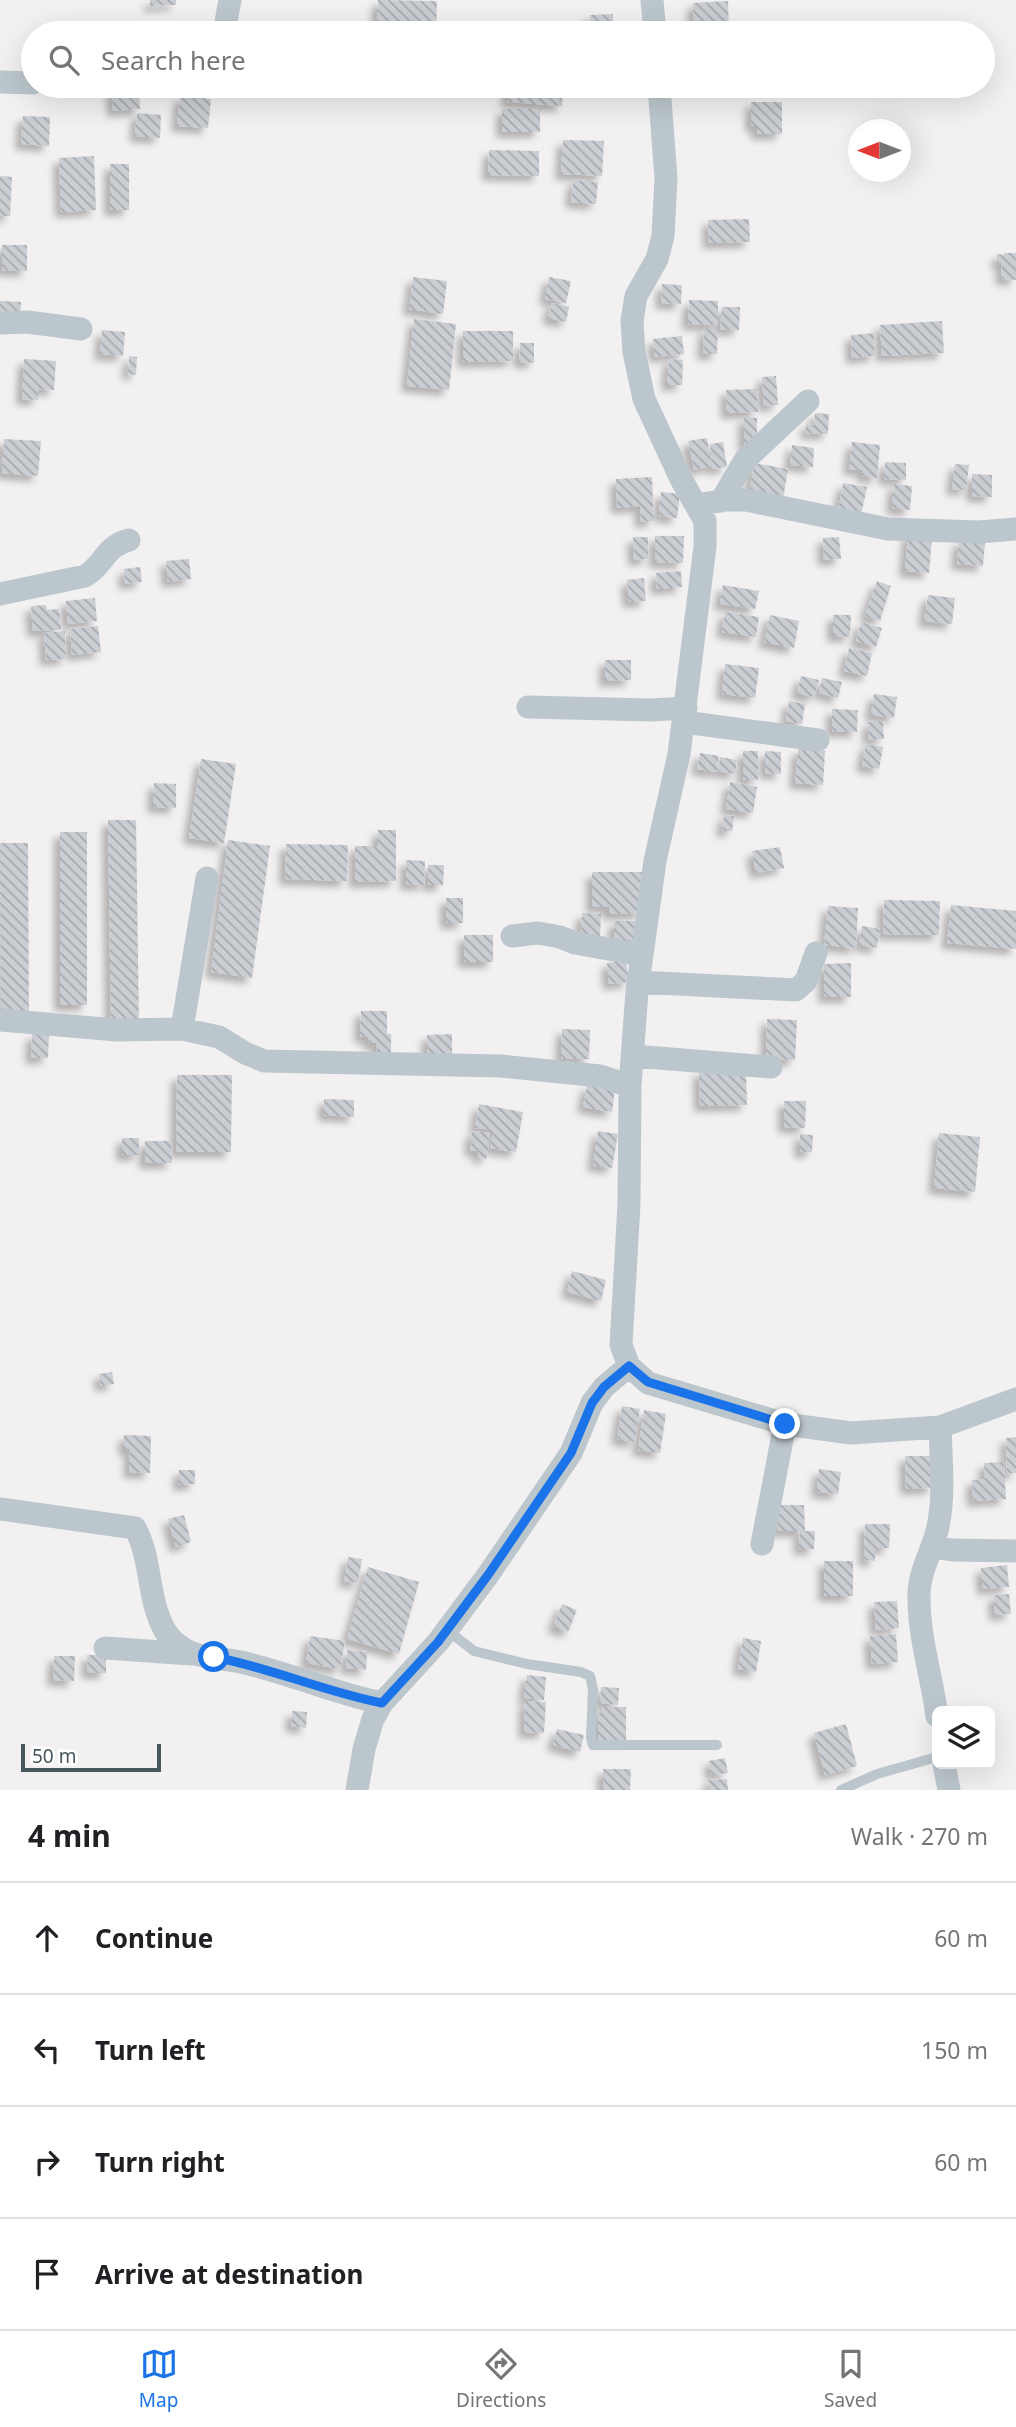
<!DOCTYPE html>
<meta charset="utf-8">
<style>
body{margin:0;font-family:"Noto Sans",sans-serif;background:#f2f2f2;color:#202124}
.controls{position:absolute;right:21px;bottom:21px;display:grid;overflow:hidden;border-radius:10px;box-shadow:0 7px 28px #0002}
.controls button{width:63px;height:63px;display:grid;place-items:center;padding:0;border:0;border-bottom:2px solid #e0e0e0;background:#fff;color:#202124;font:35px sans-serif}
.compass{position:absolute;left:848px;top:119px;width:63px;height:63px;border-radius:50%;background:#fff;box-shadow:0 7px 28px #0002;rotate:270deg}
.scale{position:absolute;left:21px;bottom:18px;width:140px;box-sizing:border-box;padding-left:7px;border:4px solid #48565d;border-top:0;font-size:19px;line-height:24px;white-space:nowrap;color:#48565d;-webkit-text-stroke:5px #fff;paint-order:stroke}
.stop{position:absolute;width:21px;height:21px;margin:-16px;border:5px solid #1a73e8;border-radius:50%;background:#fff}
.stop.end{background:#1a73e8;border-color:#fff;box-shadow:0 2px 7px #0008}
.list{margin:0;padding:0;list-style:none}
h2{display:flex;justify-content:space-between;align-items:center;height:91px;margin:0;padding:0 28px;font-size:30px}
h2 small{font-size:23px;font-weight:400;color:#757577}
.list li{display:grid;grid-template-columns:46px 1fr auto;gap:21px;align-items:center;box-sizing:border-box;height:112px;padding:0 28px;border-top:2px solid #e0e0e0}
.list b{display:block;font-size:26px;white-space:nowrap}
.list em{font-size:23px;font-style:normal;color:#757577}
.icon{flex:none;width:38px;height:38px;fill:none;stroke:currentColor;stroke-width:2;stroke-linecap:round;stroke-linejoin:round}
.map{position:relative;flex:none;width:1016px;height:1790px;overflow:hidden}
.search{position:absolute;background:#fff;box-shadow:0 7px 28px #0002;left:21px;right:21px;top:21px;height:77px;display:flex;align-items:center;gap:18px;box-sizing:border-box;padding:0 24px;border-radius:38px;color:#757577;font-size:26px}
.sheet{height:539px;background:#fff}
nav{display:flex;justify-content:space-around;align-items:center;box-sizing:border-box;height:98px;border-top:2px solid #e0e0e0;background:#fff;font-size:19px;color:#757577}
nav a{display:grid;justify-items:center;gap:4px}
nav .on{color:#1a73e8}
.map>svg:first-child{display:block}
.building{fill:url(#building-back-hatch);filter:url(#shadow)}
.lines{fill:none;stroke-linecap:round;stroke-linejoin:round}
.lane{stroke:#bcc7cd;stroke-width:10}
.street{stroke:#bcc7cd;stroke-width:23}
.route{stroke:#1a73e8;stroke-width:9}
</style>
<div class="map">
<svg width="1016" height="1790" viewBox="0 0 1016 1790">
<defs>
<pattern id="building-back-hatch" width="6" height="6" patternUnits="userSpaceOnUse" patternTransform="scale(1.75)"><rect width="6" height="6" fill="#caced3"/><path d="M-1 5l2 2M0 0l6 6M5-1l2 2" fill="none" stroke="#a6aaae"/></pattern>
<filter id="shadow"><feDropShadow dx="-6" dy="6" stdDeviation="3.5" flood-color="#0004"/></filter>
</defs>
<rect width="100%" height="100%" fill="#f3f0f1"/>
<path class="building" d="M150 0H176V5L150 6Z
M378 0 437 1 436 33H376Z
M728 1 729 32 694 33 693 3Z
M613 14V32L590 33V15Z
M447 29 487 31V33H447Z
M508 86H563L562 106 507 102Z
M139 87 140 109 113 111 112 88Z
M180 96 211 99 208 128 177 126Z
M751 102H782V134H757V126H751Z
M502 109H540V132H502Z
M137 113 161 115 160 138 135 136Z
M23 116 50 117 49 146 21 144Z
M563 140 604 141 602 176 561 174Z
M489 150 539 151V176L488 175Z
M94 156 96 210 61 212 59 158Z
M110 164H129V210H110Z
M0 176 12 177 10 216H0Z
M573 180 598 182 596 204 571 202Z
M749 219 750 242 709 243 708 220Z
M2 245H27V271L2 270Z
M1004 253H1016V280L1001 279 1002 263H997V254L1004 255Z
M413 277 447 281 443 314 409 309Z
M549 277 571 281 566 303 545 299Z
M662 284 682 285 681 304 661 303Z
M689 300 718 301V325L688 324Z
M0 301 21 302 20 317 0 316Z
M552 303 569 307 566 322 548 318Z
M722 307H740L739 330 720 329Z
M414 319 456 324 449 390 407 386Z
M942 321 944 353 882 356 880 325Z
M704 329H718L717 354H703Z
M102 330 125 332 123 356 100 354Z
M463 331H513V361L463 362Z
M874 333 875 356 852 358 851 335Z
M682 336 684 354 655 357 653 339Z
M520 343H534V363L519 362Z
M129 356 137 357 136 375 128 374Z
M24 359 56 361 54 390 38 389V400L22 399Z
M669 359 683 360 682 385H667Z
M776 376 778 405 764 406 762 377Z
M757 389 758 412 727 413 726 390Z
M815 413 829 414 828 434 806 433V424L814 425Z
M744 418H757V446H744Z
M707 438 712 466 694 470 688 441Z
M4 439 41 441 38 476 2 473Z
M723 442 727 467 713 469 710 444Z
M852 442 880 445 877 478 862 476 863 470 849 469Z
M792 445 814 448 813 467 790 465Z
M885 462 906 463V480L884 479Z
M754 463 788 469 783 499 749 493Z
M955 464 969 465 966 490 952 489Z
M972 474 992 475V497L972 496Z
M652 477 654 521 641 522 640 506 617 508 616 479Z
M843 483 867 487 861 515 838 511Z
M894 484 912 486 910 510 892 508Z
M661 492 680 494 677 518 659 516Z
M908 533 932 536 929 573 905 571Z
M655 536H684L683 563 655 562Z
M633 537H648V559L634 560Z
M839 537 841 559 824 560 823 538Z
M959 540 985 542 983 566 957 564Z
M189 559 191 579 168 582 166 561Z
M140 567 142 582 125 584 124 569Z
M681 571 682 587 657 589 656 573Z
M644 578 646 601 629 602 627 580Z
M877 581 891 586 880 621 865 616Z
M723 585 759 591 755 609 720 604Z
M928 595 955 598 952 624 924 621Z
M95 598 97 621 68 624 66 601Z
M46 605 47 610 59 609 61 630 33 631 31 606Z
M725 612 759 617 756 637 722 632Z
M770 615 799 621 794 648 764 642Z
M833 615H851L850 637 833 636Z
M861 622 882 628 876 647 856 641Z
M98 626 101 652 72 655 70 629Z
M65 631 66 659 46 660 44 633Z
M849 648 872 653 867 676 844 671Z
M605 660H631V680L605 681Z
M725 664 759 668 755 698 722 694Z
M801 676 819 680 814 697 797 693Z
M822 678 842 682 838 698 819 693Z
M874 694 897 697 894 718 871 715Z
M789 701 805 704 802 724 786 721Z
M832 709 858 710 857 732 832 731Z
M883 721 884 739 869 740 868 722Z
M866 744 883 747 879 769 862 766Z
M798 749 825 751 823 785 795 783Z
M743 751H758V780H743Z
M765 751 781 752V774L765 773Z
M700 753 719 756 717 772 697 769Z
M720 757 737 760 735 774 718 771Z
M201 759 236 764 224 843 189 838Z
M730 782 757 787 753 813 726 809Z
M154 783 176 784V808L153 807Z
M724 815 734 816 732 831H722Z
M108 820H136L139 1027H111Z
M378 830H396V881L355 882V846H378Z
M60 832H87V1005H60Z
M228 840 270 846 252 978 211 972Z
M0 843H28L29 1017H1Z
M286 844 348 845 347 881 285 879Z
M780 847 784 868 756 873 752 851Z
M406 860 425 861 424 885 406 884Z
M428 865H444L443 885H428Z
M592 872H642V913L609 914V907H592Z
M446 898H463V923H446Z
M884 900 940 901 939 935 883 934Z
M951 905 1016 911V949L947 943Z
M828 906 858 908 856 948 824 945Z
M582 913 601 914 600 941 580 940Z
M614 921H640V940H614Z
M862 926 880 929 877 948 859 945Z
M464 935H493V962H464Z
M626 960 629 982 609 984 607 963Z
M851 963V997H824V964Z
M361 1011H387V1034H391V1059H376L377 1043H368L369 1037H360Z
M767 1019 797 1020 795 1060 766 1059Z
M562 1029 590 1030 589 1059H561Z
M32 1034H49L48 1058H31Z
M452 1034V1059L428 1060 427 1035Z
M746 1070 747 1105 700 1106 699 1071Z
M177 1075H232L231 1152H176Z
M587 1085 615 1089 612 1112 583 1107Z
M324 1099 354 1100V1117L324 1115Z
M784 1101H806L805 1128 784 1127Z
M479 1104 523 1112 516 1152 490 1148 493 1130 475 1128Z
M472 1131 490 1133 487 1158 478 1157 479 1151 470 1150Z
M598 1131 618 1134 612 1168 593 1165Z
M939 1133 980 1137 975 1192 934 1188Z
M800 1134 813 1135 812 1152H800Z
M122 1138H139V1155H122Z
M145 1141H171L172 1163H145Z
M572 1271 606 1280 601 1301 567 1292Z
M112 1372 114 1384 101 1386 99 1374Z
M622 1406 640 1409 635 1442 617 1439Z
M644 1410 666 1414 660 1453 638 1450Z
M124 1435 151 1436 150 1473 129 1472 130 1449H124Z
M1016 1437V1473L1007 1474 1006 1438Z
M905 1456H932L933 1488 906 1489Z
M1004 1462 1006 1499 973 1501 972 1480 985 1479 984 1463Z
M819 1469 841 1472 838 1494 817 1492Z
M179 1470H195V1484L179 1485Z
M777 1505H804L805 1531H815L814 1549H799L800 1531H778Z
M184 1515 191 1542 176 1547 168 1519Z
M865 1524H890L889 1548H875V1561L864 1560Z
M348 1557 362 1559 358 1583 344 1581Z
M824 1561H853V1596H824Z
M1007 1565 1009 1587 983 1589 981 1568Z
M368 1567 419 1582 399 1654 347 1639Z
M1009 1594 1011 1614 995 1615 994 1595Z
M897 1601 899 1628 876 1630 874 1602Z
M562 1604 577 1610 568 1632 553 1626Z
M896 1634 898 1662 872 1664 870 1636Z
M310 1636 345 1641 340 1669 306 1663Z
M743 1638 761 1641 756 1672 738 1669Z
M347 1650 367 1652 366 1670 346 1668Z
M87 1655H106V1673H88Z
M54 1656H75L74 1681 53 1680Z
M527 1675 546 1677 544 1700 524 1698Z
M601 1687 619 1688 618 1705 600 1703Z
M525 1701 546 1702 544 1733 524 1732Z
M602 1707H626V1740H598V1713H602Z
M292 1711 307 1712 306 1728 291 1726Z
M846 1724 857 1766 825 1775 814 1733Z
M557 1729 584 1735 580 1752 553 1745Z
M725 1758 728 1773 712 1775 709 1761Z
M603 1769H631L630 1790H603Z
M727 1779 728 1790H709V1780Z"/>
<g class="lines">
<path class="lane" d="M447 1630 474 1651 527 1664 581 1672 590 1676 593 1689 591 1738 593 1745H717
M841 1790 877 1774 937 1757"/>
<path class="street" d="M652 0 655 33
M224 33 230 0
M0 82 33 83
M659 86 666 178 663 236 657 259 636 296 632 321 634 352 644 399 681 479 705 521V547L679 754 655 861 637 991 630 1086 629 1204 621 1345 629 1366 648 1383 785 1424 851 1433 940 1427 1016 1399
M0 323 27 322 81 329
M721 501 745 460 808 401
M696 505 726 500H746L888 529 979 532 1016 529
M0 594 85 576C105 564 105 546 129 540
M528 707 650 710 686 708
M684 722 818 740
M512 936 538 933 560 937 575 943 642 955
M639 982 796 990 806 981 816 953
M0 1020 117 1030 182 1029 219 1037 245 1053 264 1061 500 1066 600 1076 630 1086
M182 1029 207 878
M633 1056 771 1067
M0 1509 135 1528C152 1559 147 1597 164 1629 170 1640 180 1648 192 1653 210 1659 231 1659 249 1664 295 1675 336 1694 382 1703
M762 1544 785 1424
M932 1547 952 1550 1016 1551
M105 1648 191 1654
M937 1716C932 1677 919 1639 919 1598 918 1574 931 1554 937 1531 945 1498 941 1461 940 1427
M944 1764 949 1790
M357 1790 364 1749 373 1719 382 1703 438 1642 488 1575 571 1453 592 1403 604 1387 629 1366"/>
</g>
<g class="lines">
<path class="route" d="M214 1657C272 1668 325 1692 382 1703L438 1642 488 1575 571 1453 592 1403 604 1387 629 1366 648 1382 785 1424"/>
</g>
</svg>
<div class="controls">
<button><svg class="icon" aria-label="layers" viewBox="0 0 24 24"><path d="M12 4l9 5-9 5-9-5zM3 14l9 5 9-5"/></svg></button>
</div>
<svg class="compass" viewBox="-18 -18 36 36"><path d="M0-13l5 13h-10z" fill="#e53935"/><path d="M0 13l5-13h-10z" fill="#757577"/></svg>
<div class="scale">50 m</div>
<div class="stop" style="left:214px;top:1657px"></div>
<div class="stop end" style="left:785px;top:1424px"></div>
<div class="search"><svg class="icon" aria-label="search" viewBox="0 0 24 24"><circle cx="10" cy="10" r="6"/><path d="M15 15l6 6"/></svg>Search here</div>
</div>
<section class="sheet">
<h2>4 min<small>Walk · 270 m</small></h2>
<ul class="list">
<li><svg class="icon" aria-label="ahead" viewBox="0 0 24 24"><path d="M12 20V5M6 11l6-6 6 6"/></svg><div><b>Continue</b></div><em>60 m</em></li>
<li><svg class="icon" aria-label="left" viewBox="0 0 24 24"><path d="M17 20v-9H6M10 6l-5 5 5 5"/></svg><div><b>Turn left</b></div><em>150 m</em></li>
<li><svg class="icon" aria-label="right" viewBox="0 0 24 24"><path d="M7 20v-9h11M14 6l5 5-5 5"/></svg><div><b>Turn right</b></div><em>60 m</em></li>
<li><svg class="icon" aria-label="arrive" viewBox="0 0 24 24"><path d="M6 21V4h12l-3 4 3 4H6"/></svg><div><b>Arrive at destination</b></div></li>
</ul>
</section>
<nav>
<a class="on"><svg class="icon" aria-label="map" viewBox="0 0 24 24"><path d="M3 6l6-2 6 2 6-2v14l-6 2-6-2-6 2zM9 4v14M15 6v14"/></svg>Map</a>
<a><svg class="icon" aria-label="directions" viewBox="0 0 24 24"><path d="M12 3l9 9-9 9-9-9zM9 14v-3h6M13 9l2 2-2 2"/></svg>Directions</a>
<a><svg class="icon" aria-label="saved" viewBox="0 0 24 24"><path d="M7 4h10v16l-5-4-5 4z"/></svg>Saved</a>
</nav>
